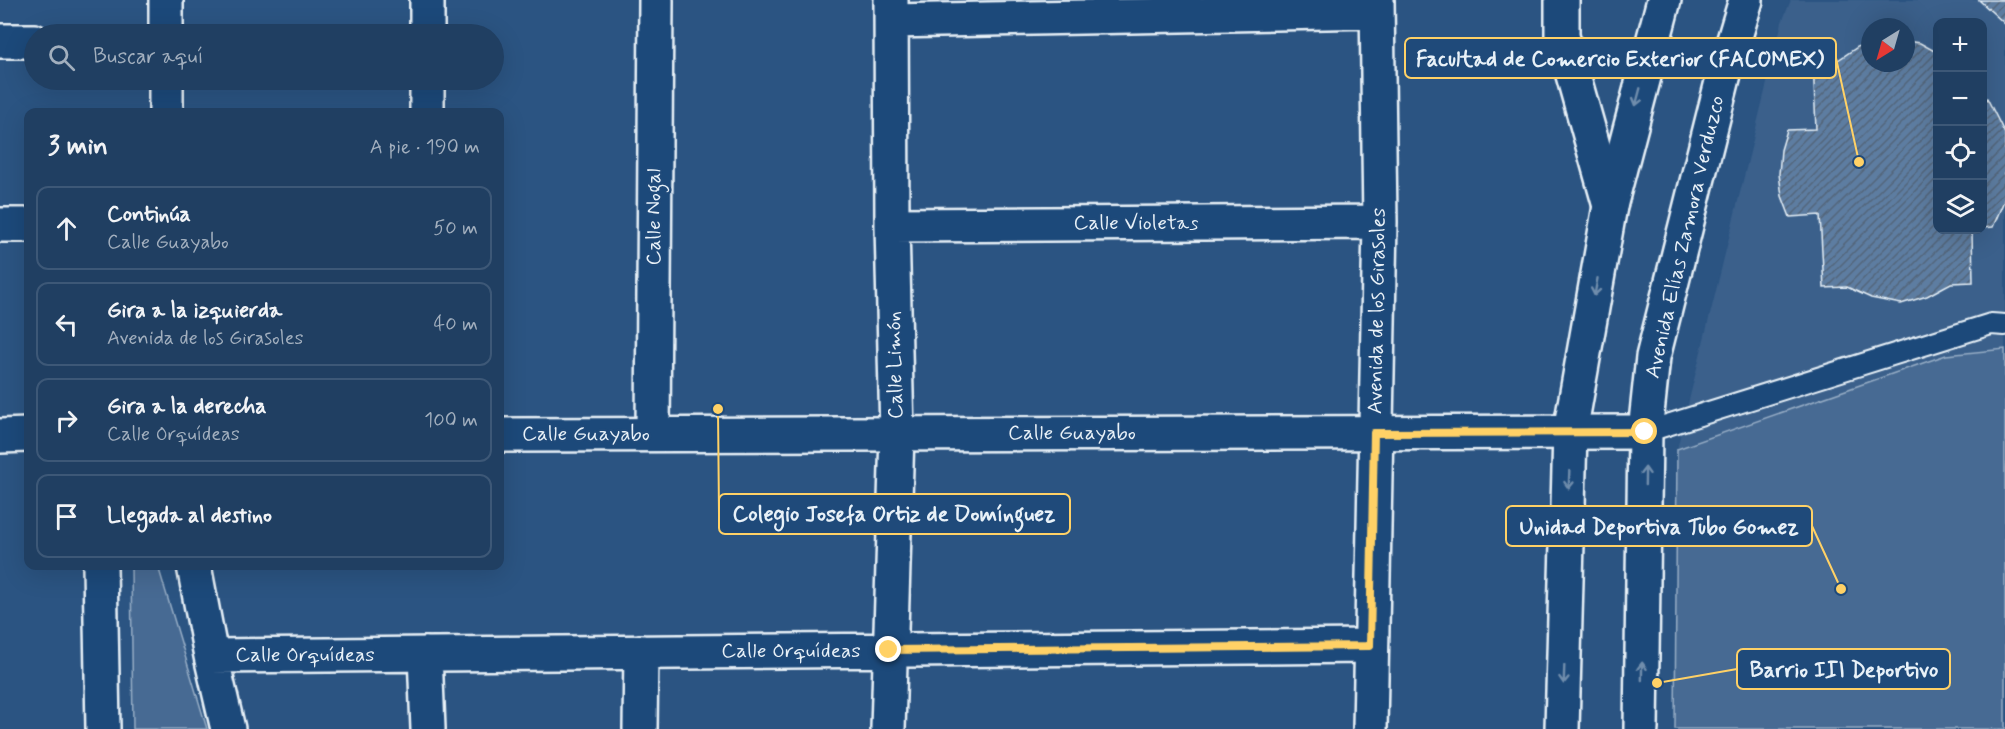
<!DOCTYPE html>
<html lang="es">
<meta charset="utf-8">
<style>
body{margin:0;font-family:Mynerve,sans-serif;background:#2d4a6b;color:#f1f3f6}
.controls{position:absolute;right:18px;top:18px;display:grid;overflow:hidden;border-radius:12px;box-shadow:0 6px 24px #0002}
.controls button{width:54px;height:54px;display:grid;place-items:center;padding:0;border:0;border-bottom:2px solid #3d5877;background:#203f62;color:#f1f3f6;font:30px sans-serif}
.compass{position:absolute;left:1861px;top:18px;width:54px;height:54px;border-radius:50%;background:#203f62;box-shadow:0 6px 24px #0002;rotate:217deg}
.stop{position:absolute;width:18px;height:18px;margin:-14px;border:4px solid #ffd166;border-radius:50%;background:#fff}
.stop.end{background:#ffd166;border-color:#fff;box-shadow:0 2px 6px #0008}
.list{margin:0;padding:0;list-style:none}
h2{display:flex;justify-content:space-between;align-items:center;height:78px;margin:0;padding:0 24px;font-size:26px}
h2 small{font-size:20px;font-weight:400;color:#a2afbe}
.list li{display:grid;grid-template-columns:39px 1fr auto;gap:18px;align-items:center;box-sizing:border-box;height:84px;margin:0 12px 12px;padding:0 12px;border:2px solid #3d5877;border-radius:12px}
.list b{display:block;font-size:22px;white-space:nowrap}
.list p{margin:0;font-size:20px;white-space:nowrap;color:#a2afbe}
.list em{font-size:20px;font-style:normal;color:#a2afbe}
.icon{flex:none;width:33px;height:33px;fill:none;stroke:currentColor;stroke-width:2;stroke-linecap:round;stroke-linejoin:round}
.map{position:relative;flex:none;width:2005px;height:729px;overflow:hidden}
.search{position:absolute;background:#203f62;box-shadow:0 6px 24px #0002;left:24px;top:24px;width:480px;height:66px;display:flex;align-items:center;gap:15px;box-sizing:border-box;padding:0 21px;border-radius:33px;color:#a2afbe;font-size:22px}
.panel{position:absolute;background:#203f62;box-shadow:0 6px 24px #0002;left:24px;top:108px;width:480px;height:462px;border-radius:12px}
.map>svg:first-child{display:block}
.built{fill:#3a608b;fill-rule:evenodd}
.park{fill:#476b93;stroke:#98aec6;stroke-width:1.5}
.building{fill:url(#building-hatch);stroke:#e8f1f8;stroke-width:1.5}
.lines{fill:none;stroke-linecap:round;stroke-linejoin:round}
.service-casing{stroke:#e8f1f8;stroke-width:24}
.minor-casing{stroke:#e8f1f8;stroke-width:38}
.tertiary-casing{stroke:#e8f1f8;stroke-width:38}
.primary-casing{stroke:#e8f1f8;stroke-width:38}
.service{stroke:#1f4a7a;stroke-width:20}
.minor{stroke:#1f4a7a;stroke-width:33}
.tertiary{stroke:#1f4a7a;stroke-width:33}
.primary{stroke:#1f4a7a;stroke-width:33}
.oneway{stroke:#6f8dac}
.route{stroke:#ffd166;stroke-width:8}
.labels{text-anchor:middle;dominant-baseline:central;stroke-width:4.5;stroke-linejoin:round;paint-order:stroke}
.street-label{font-size:21px;fill:#e8f1f8;stroke:#1f4a7a}
.leader{fill:none;stroke:#ffd166;stroke-width:2}
.callout-dot{fill:#ffd166;stroke:#1f4a7a;stroke-width:2}
.callout{fill:#1f4a7a;stroke:#ffd166;stroke-width:2}
.callout-label{font-size:22px;text-anchor:middle;font-weight:bold;fill:#e8f1f8}
</style>
<div class="map">
<svg width="2005" height="729" viewBox="0 0 2005 729">
<defs>
<pattern id="building-hatch" width="6" height="6" patternUnits="userSpaceOnUse" patternTransform="scale(1.5)"><rect width="6" height="6" fill="#5d7da1"/><path d="M-1 1l2-2M0 6l6-6M5 7l2-2" fill="none" stroke="#53657a"/></pattern>
</defs>
<rect width="100%" height="100%" fill="#2b5482"/>
<filter id="ink" filterUnits="userSpaceOnUse"><feTurbulence type="fractalNoise" baseFrequency=".0167" numOctaves="2"/><feDisplacementMap in="SourceGraphic" scale="12" xChannelSelector="R" yChannelSelector="G"/><feConvolveMatrix kernelMatrix="1 2 1 2 8 2 1 2 1" color-interpolation-filters="sRGB"/></filter>
<g filter="url(#ink)">
<path class="built" d="M1791 0H2005V349L1946 355 1677 449 1782 22ZM1938 22H1982V230H1938ZM1870 27H1906V63H1870Z"/>
<path class="park" d="M2005 349V729H1675L1677 449 1946 355Z
M131 566H158L207 729H133Z"/>
<path class="building" d="M1979 0H2005V24Z
M1906 41 1920 43 1938 53V230H1972L1973 282 1951 283 1927 296 1901 304 1871 298 1847 287 1824 288 1820 215 1790 217 1782 196 1779 174 1781 150 1787 130 1816 129 1813 61 1838 60 1859 46 1870 43V63H1906Z
M1982 98H1987L2005 134V198L1993 227 1982 228Z"/>
<g class="lines">
<defs>
<path id="service" d="M1645 432 1991 324 2005 325"/>
<path id="minor" d="M166 0V34
M1562 0V36L1610 206
M892 21 1377 11
M427 34V0
M0 41H34
M166 80V112
M427 112V80
M0 225H28
M892 225 1380 222
M653 434 656 0
M100 566 103 729
M194 566 211 656 228 729
M425 654 428 729
M211 656 1370 646
M640 729 641 652
M888 729 897 434 892 225 891 0
M1370 729 1380 222 1377 0"/>
<path id="tertiary" d="M500 435 1645 432
M0 436 28 435"/>
<path id="primary" d="M1562 729 1570 432 1610 206 1664 0
M1641 729 1645 432 1653 357 1725 70 1746 0"/>
</defs>
<use href="#service" class="service-casing"/>
<use href="#minor" class="minor-casing"/>
<use href="#tertiary" class="tertiary-casing"/>
<use href="#primary" class="primary-casing"/>
<use href="#service" class="service"/>
<use href="#minor" class="minor"/>
<use href="#tertiary" class="tertiary"/>
<use href="#primary" class="primary"/>
</g>
<defs><path id="oneway-shaft" d="M-6 0H5M1.5-3L5.5 0L1.5 3" fill="none" stroke-width="1.6" stroke-linecap="round" stroke-linejoin="round" transform="scale(1.5)"/></defs>
<g class="oneway">
<use href="#oneway-shaft" transform="translate(1638 97) rotate(105)"/>
<use href="#oneway-shaft" transform="translate(1596 287) rotate(100)"/>
<use href="#oneway-shaft" transform="translate(1645 476) rotate(-89)"/>
<use href="#oneway-shaft" transform="translate(1569 480) rotate(92)"/>
<use href="#oneway-shaft" transform="translate(1642 671) rotate(-89)"/>
<use href="#oneway-shaft" transform="translate(1564 675) rotate(92)"/>
</g>
</g>
<g class="lines" filter="url(#ink)">
<path class="route" d="M889 650 1370 646 1374 433 1645 432"/>
</g>
<g class="labels">
<g class="street-label">
<text transform="translate(654 217) rotate(-90)">Calle Nogal</text>
<text x="1136" y="223">Calle Violetas</text>
<text transform="translate(1685 237) rotate(-77)">Avenida Elías Zamora Verduzco</text>
<text transform="translate(1377 311) rotate(-89)">Avenida de los Girasoles</text>
<text transform="translate(895 365) rotate(-91)">Calle Limón</text>
<text x="1072" y="433">Calle Guayabo</text>
<text x="586" y="434">Calle Guayabo</text>
<text x="791" y="651">Calle Orquídeas</text>
<text x="305" y="655">Calle Orquídeas</text>
</g>
</g>
<path class="leader" d="M1859 162L1836 58M718 409L719 514M1841 589L1812 526M1657 683L1737 669"/>
<g class="callout-dot">
<circle cx="1859" cy="162" r="6"/>
<circle cx="718" cy="409" r="6"/>
<circle cx="1841" cy="589" r="6"/>
<circle cx="1657" cy="683" r="6"/>
</g>
<g class="callout">
<rect x="1405" y="38" width="431" height="40" rx="6"/>
<rect x="719" y="494" width="351" height="40" rx="6"/>
<rect x="1506" y="506" width="306" height="40" rx="6"/>
<rect x="1737" y="649" width="213" height="40" rx="6"/>
</g>
<g class="callout-label">
<text x="1620" y="66">Facultad de Comercio Exterior (FACOMEX)</text>
<text x="894" y="521">Colegio Josefa Ortiz de Domínguez</text>
<text x="1659" y="534">Unidad Deportiva Tubo Gomez</text>
<text x="1844" y="677">Barrio III Deportivo</text>
</g>
</svg>
<div class="controls">
<button>+</button>
<button>−</button>
<button><svg class="icon" aria-label="locate" viewBox="0 0 24 24"><circle cx="12" cy="12" r="6"/><path d="M12 2v4M12 18v4M2 12h4M18 12h4"/></svg></button>
<button><svg class="icon" aria-label="layers" viewBox="0 0 24 24"><path d="M12 4l9 5-9 5-9-5zM3 14l9 5 9-5"/></svg></button>
</div>
<svg class="compass" viewBox="-18 -18 36 36"><path d="M0-13l5 13h-10z" fill="#e53935"/><path d="M0 13l5-13h-10z" fill="#a2afbe"/></svg>
<div class="stop" style="left:1645px;top:432px"></div>
<div class="stop end" style="left:889px;top:650px"></div>
<div class="search"><svg class="icon" aria-label="search" viewBox="0 0 24 24"><circle cx="10" cy="10" r="6"/><path d="M15 15l6 6"/></svg>Buscar aquí</div>
<section class="panel">
<h2>3 min<small>A pie · 190 m</small></h2>
<ul class="list">
<li><svg class="icon" aria-label="ahead" viewBox="0 0 24 24"><path d="M12 20V5M6 11l6-6 6 6"/></svg><div><b>Continúa</b><p>Calle Guayabo</p></div><em>50 m</em></li>
<li><svg class="icon" aria-label="left" viewBox="0 0 24 24"><path d="M17 20v-9H6M10 6l-5 5 5 5"/></svg><div><b>Gira a la izquierda</b><p>Avenida de los Girasoles</p></div><em>40 m</em></li>
<li><svg class="icon" aria-label="right" viewBox="0 0 24 24"><path d="M7 20v-9h11M14 6l5 5-5 5"/></svg><div><b>Gira a la derecha</b><p>Calle Orquídeas</p></div><em>100 m</em></li>
<li><svg class="icon" aria-label="arrive" viewBox="0 0 24 24"><path d="M6 21V4h12l-3 4 3 4H6"/></svg><div><b>Llegada al destino</b></div></li>
</ul>
</section>
</div>
